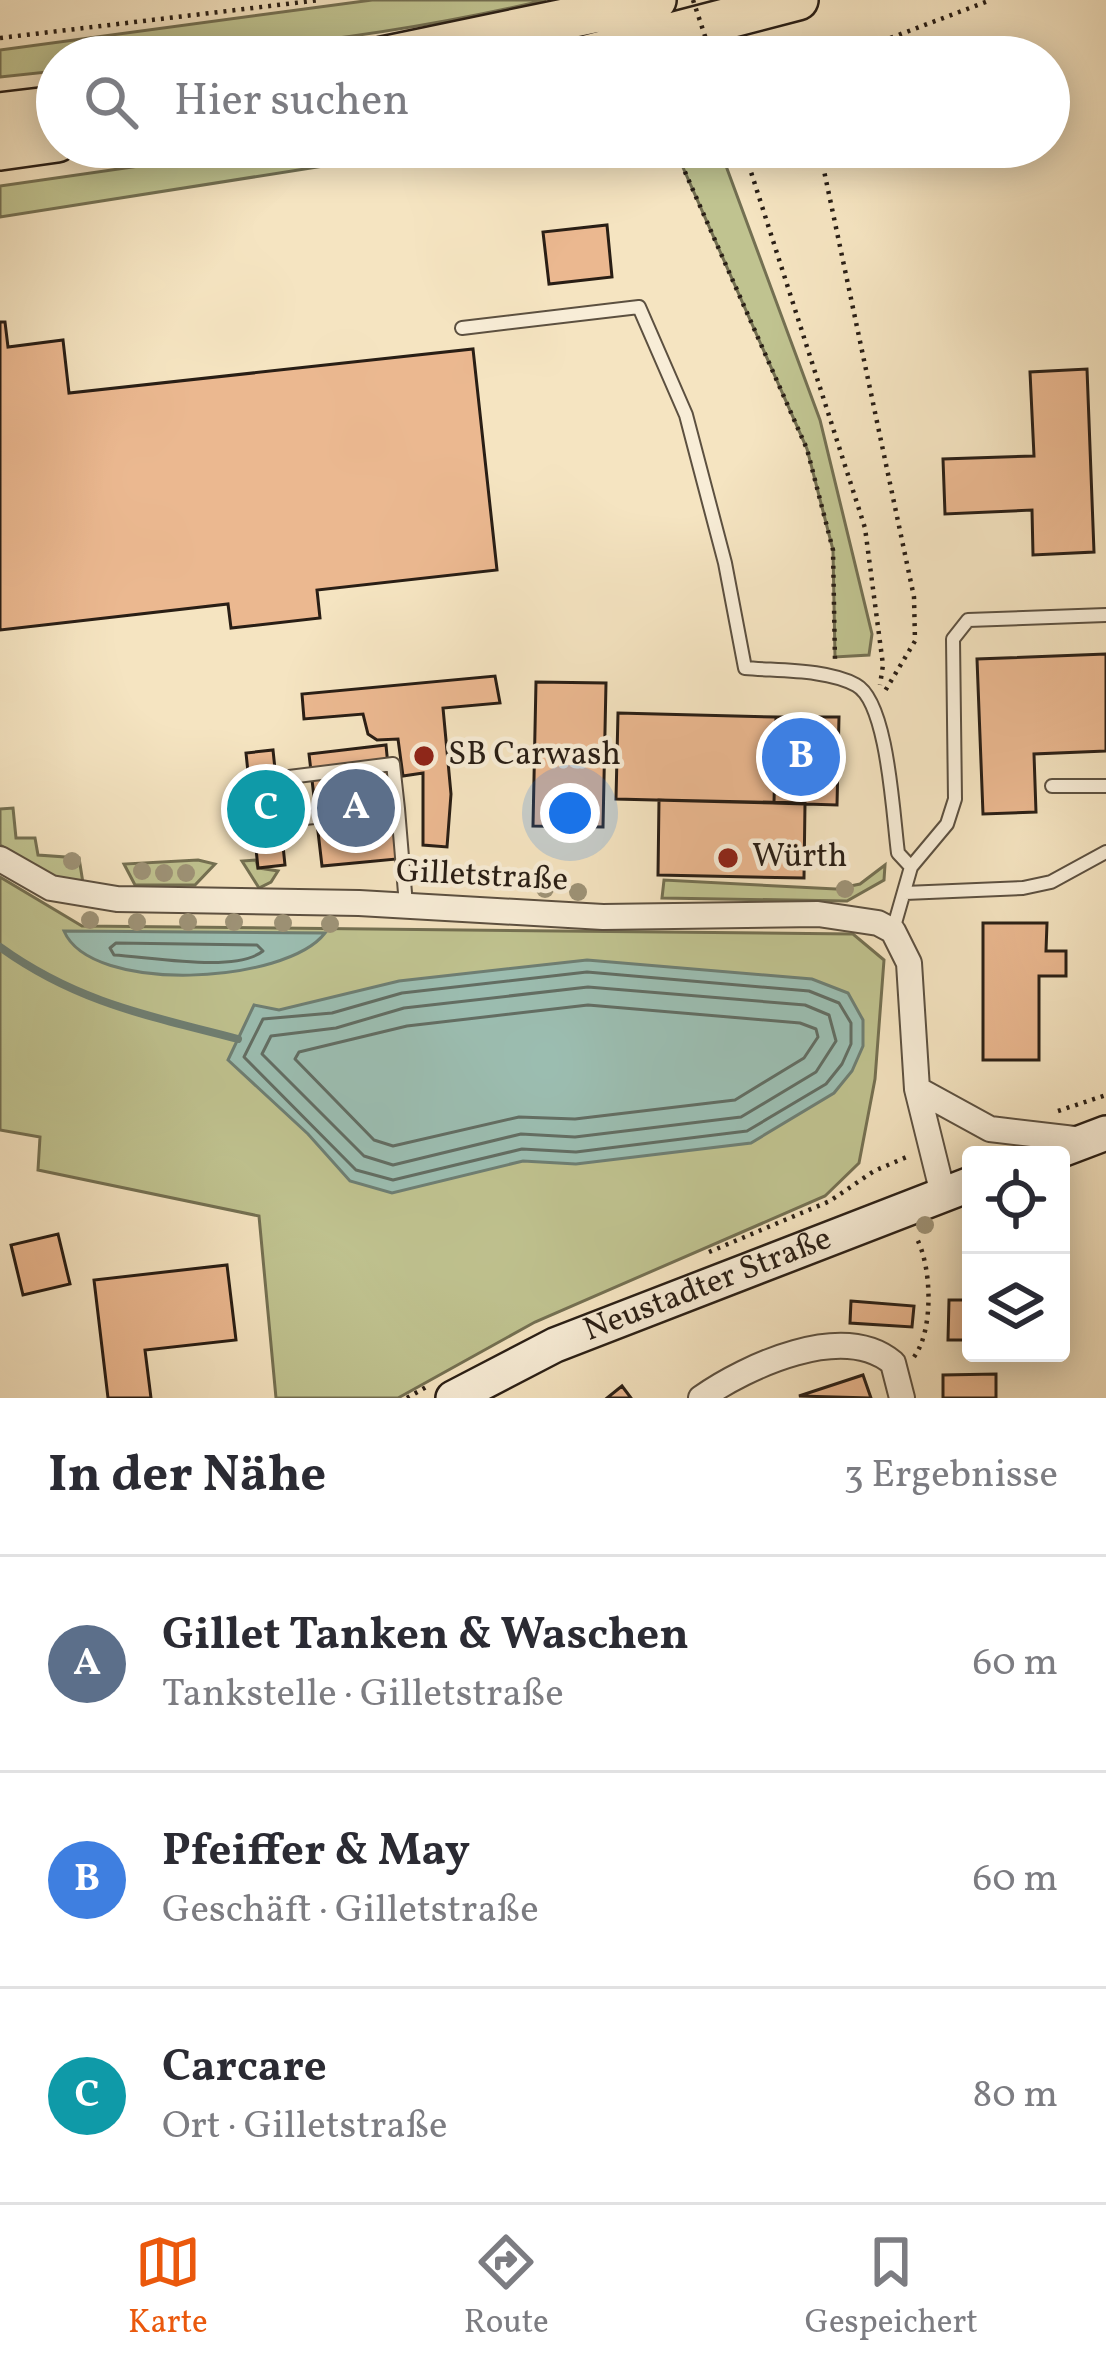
<!DOCTYPE html>
<html lang="de">
<meta charset="utf-8">
<style>
body{margin:0;font-family:Vollkorn,serif;background:#f2f2f3;color:#2b2b33}
.controls{position:absolute;right:36px;bottom:36px;display:grid;overflow:hidden;border-radius:12px;box-shadow:0 6px 30px #0003}
.controls button{width:108px;height:108px;display:grid;place-items:center;padding:0;border:0;border-bottom:3px solid #e1e1e2;background:#fff;color:#2b2b33;font:60px sans-serif}
.you{position:absolute;left:570px;top:813px;width:42px;height:42px;margin:-30px;border:9px solid #fff;border-radius:50%;background:#1a73e8;box-shadow:0 0 0 18px #1a73e833}
.badge{display:grid;place-items:center;width:78px;height:78px;border-radius:50%;background:#ea580c;color:#fff;font-size:39px;font-weight:700}
.pin{position:absolute;translate:-50% -50%;border:6px solid #fff;box-shadow:0 3px 12px #0006}
.list{margin:0;padding:0;list-style:none}
h2{display:flex;justify-content:space-between;align-items:center;height:156px;margin:0;padding:0 48px;font-size:51px}
h2 small{font-size:39px;font-weight:400;color:#7c7c81}
.list li{display:grid;grid-template-columns:78px 1fr auto;gap:36px;align-items:center;box-sizing:border-box;height:216px;padding:0 48px;border-top:3px solid #e1e1e2}
.list b{display:block;font-size:45px;white-space:nowrap}
.list p{margin:0;font-size:39px;white-space:nowrap;color:#7c7c81}
.list em{font-size:39px;font-style:normal;color:#7c7c81}
.icon{flex:none;width:66px;height:66px;fill:none;stroke:currentColor;stroke-width:2;stroke-linecap:round;stroke-linejoin:round}
.map{position:relative;flex:none;width:1106px;height:1398px;overflow:hidden}
.search{position:absolute;background:#fff;box-shadow:0 6px 30px #0003;left:36px;right:36px;top:36px;height:132px;display:flex;align-items:center;gap:30px;box-sizing:border-box;padding:0 42px;border-radius:66px;color:#7c7c81;font-size:45px}
.sheet{height:804px;background:#fff}
nav{display:flex;justify-content:space-around;align-items:center;box-sizing:border-box;height:168px;border-top:3px solid #e1e1e2;background:#fff;font-size:33px;color:#7c7c81}
nav a{display:grid;justify-items:center;gap:6px}
nav .on{color:#ea580c}
.map>svg:first-child{display:block}
.green{fill:#c0c390;stroke:#747052;stroke-width:3}
.water{fill:#9cbfb3;stroke:#6e7f74;stroke-width:3}
.lines{fill:none;stroke-linecap:round;stroke-linejoin:round}
.shore{stroke:#626e64;stroke-width:3}
.stream{stroke:#6e7f74;stroke-width:8}
.building{fill:#ebb890;stroke:#291e15;stroke-width:3}
.service-casing{stroke:#5c5040;stroke-width:16}
.minor-casing{stroke:#5c5040;stroke-width:28}
.secondary-casing{stroke:#291e15;stroke-width:38}
.trunk-casing{stroke:#291e15;stroke-width:44}
.path{stroke:#291e15;stroke-width:4.5;stroke-dasharray:3 6;stroke-linecap:butt}
.service{stroke:#f8edd7;stroke-width:12}
.minor{stroke:#f8edd7;stroke-width:24}
.secondary{stroke:#f8edd7;stroke-width:33}
.trunk{stroke:#f5e4c1;stroke-width:39}
.path-bridge{stroke:#291e15;stroke-width:4.5;stroke-dasharray:3 6;stroke-linecap:butt}
.tree{fill:#9e9377}
.poi-dot{fill:#8f2418;stroke:#f8edd7;stroke-width:4.5}
.labels{text-anchor:middle;dominant-baseline:central;stroke-width:9;stroke-linejoin:round;paint-order:stroke}
.poi-label{font-size:33px;fill:#291e15;stroke:#f8edd7;text-anchor:start}
.street-label{font-size:33px;fill:#291e15;stroke:#f8edd7}
</style>
<div class="map">
<svg width="1106" height="1398" viewBox="0 0 1106 1398">
<rect width="100%" height="100%" fill="#f5e4c1"/>
<filter id="stains"><feTurbulence type="fractalNoise" baseFrequency=".00167" numOctaves="4"/><feColorMatrix values="0 0 0 0 .2 0 0 0 0 .09 0 0 0 0 .02 0 0 0 .5 -.17"/></filter>
<radialGradient id="worn" r=".72"><stop offset=".6" stop-color="#630" stop-opacity="0"/><stop offset="1" stop-color="#630" stop-opacity=".3"/></radialGradient>
<path class="green" d="M372 0H546C386 37 221 57 57 57V71L0 77V50Z
M272 147H444L0 217V186Z
M674 147H719L820 420 872 634 869 655 835 657 833 550 807 449Z
M13 808 16 838H35L38 855 79 858 83 883 53 876 0 845V809Z
M198 860 215 864 195 885H135L124 864Z
M256 860 258 868 278 871 271 882 259 888 242 861Z
M885 865 884 880 847 901 662 898 664 880 836 889 860 884Z
M0 877 82 926 853 934 884 960 875 1079 859 1163 825 1196 535 1322 398 1398H276L259 1216 38 1170 40 1137 0 1130Z"/>
<path class="water" d="M64 931 325 933C286 984 91 995 64 931Z
M587 960 812 979 848 993 863 1020V1046L852 1071 834 1093 751 1143 576 1164 523 1161 392 1193 350 1181 308 1134 228 1060 254 1005 279 1010 399 981Z"/>
<g class="lines">
<path class="shore" d="M116 943 257 945 263 951C236 973 151 957 114 955L110 948Z
M587 972 809 991 839 1003 851 1023V1044L842 1064 826 1084 747 1131 576 1152 522 1149 393 1180 356 1170 244 1057 263 1019 332 1013 402 993Z
M588 987 805 1005 829 1015 836 1041 816 1072 741 1117 575 1137 521 1134 393 1165 364 1156 262 1054 271 1036 336 1028 404 1008Z
M588 1005 800 1023 816 1029 818 1037 804 1058 735 1100 575 1119 519 1117 393 1146 374 1140 295 1059 299 1052 407 1026Z"/>
<path class="stream" d="M0 947C76 1002 149 1016 238 1039"/>
</g>
<path class="building" d="M607 225 612 277 549 284 543 232Z
M0 322H5L8 347 63 340 69 393 473 349 497 570 317 590 320 618 231 628 228 604 0 630Z
M1087 369 1094 552 1033 555 1032 510 945 514 943 459 1034 456 1030 372Z
M1106 654V751L1034 754 1036 812 983 814 977 659Z
M495 676 500 703 443 708 451 794 447 847 423 845V773L403 776 398 739 377 740 368 734 363 714 304 719 302 694Z
M536 682 606 683 603 827 533 826Z
M618 713 776 717 774 803 616 799Z
M776 717H839L837 805 774 803Z
M386 745 397 859 322 866 309 754Z
M273 750 285 865 258 868 246 753Z
M659 800 805 803 804 878 658 875Z
M983 923H1047L1046 951H1066V976H1039V1060H983Z
M58 1234 70 1284 23 1295 11 1245Z
M227 1265 236 1340 145 1350 151 1398H108L94 1280Z
M949 1300H971V1340H948Z
M851 1301 914 1306 912 1327 850 1323Z
M996 1374V1398H943V1375Z
M863 1375 871 1398 799 1396Z
M622 1386 631 1398H607Z"/>
<g class="lines">
<defs>
<path id="service" d="M462 328 639 307 686 415 725 563 745 668C778 671 827 669 856 685 888 702 893 816 898 853L911 867 893 930
M289 777 393 764 398 809
M1052 786H1106
M294 819 398 809 406 905
M911 867 947 824 955 799 953 639 968 620 1106 615
M905 893 1023 888 1051 882 1106 852"/>
<path id="minor" d="M0 859 51 888 117 899 359 903 603 917 818 914 878 923 893 931 909 963 917 1089 943 1194
M917 1089 990 1129 1083 1140
M701 1398C747 1366 843 1321 893 1363L902 1398"/>
<g id="secondary">
<path d="M1048 1155 1106 1133"/>
<path id="s1" d="M453 1398 555 1345 971 1184"/>
</g>
<path id="trunk" d="M382 57 656 0
M579 57 798 0
M0 113 57 106
M0 150 57 142"/>
</defs>
<use href="#service" class="service-casing"/>
<use href="#minor" class="minor-casing"/>
<use href="#secondary" class="secondary-casing"/>
<use href="#trunk" class="trunk-casing"/>
<path class="path" d="M0 38 320 0
M840 57 991 0
M674 147 807 449 833 550 835 661
M743 147 865 528 883 665 880 685
M819 147 914 597 915 641 885 691
M1058 1111 1106 1095
M709 1252 830 1201 874 1171 909 1156
M914 1357C934 1330 932 1266 916 1237
M407 1398 428 1386"/>
<use href="#service" class="service"/>
<use href="#minor" class="minor"/>
<use href="#secondary" class="secondary"/>
<use href="#trunk" class="trunk"/>
<path class="path-bridge" d="M693 0 712 57"/>
</g>
<g class="tree">
<circle cx="72" cy="861" r="9"/>
<circle cx="142" cy="871" r="9"/>
<circle cx="164" cy="873" r="9"/>
<circle cx="186" cy="873" r="9"/>
<circle cx="545" cy="889" r="9"/>
<circle cx="845" cy="889" r="9"/>
<circle cx="578" cy="892" r="9"/>
<circle cx="90" cy="920" r="9"/>
<circle cx="137" cy="922" r="9"/>
<circle cx="188" cy="922" r="9"/>
<circle cx="234" cy="922" r="9"/>
<circle cx="283" cy="923" r="9"/>
<circle cx="330" cy="924" r="9"/>
<circle cx="925" cy="1225" r="9"/>
</g>
<g class="poi-dot">
<circle cx="424" cy="756" r="12"/>
<circle cx="728" cy="858" r="12"/>
</g>
<g class="labels">
<g class="poi-label">
<text x="448" y="756">SB Carwash</text>
<text x="752" y="858">Würth</text>
</g>
<g class="street-label">
<text transform="translate(482 877) rotate(3)">Gilletstraße</text>
<text stroke="none"><textPath href="#s1" startOffset="279">Neustadter Straße</textPath></text>
</g>
</g>
<rect width="100%" height="100%" filter="url(#stains)"/>
<rect width="100%" height="100%" fill="url(#worn)"/>
</svg>
<div class="controls">
<button><svg class="icon" aria-label="locate" viewBox="0 0 24 24"><circle cx="12" cy="12" r="6"/><path d="M12 2v4M12 18v4M2 12h4M18 12h4"/></svg></button>
<button><svg class="icon" aria-label="layers" viewBox="0 0 24 24"><path d="M12 4l9 5-9 5-9-5zM3 14l9 5 9-5"/></svg></button>
</div>
<div class="you"></div>
<div class="pin badge" style="left:356px;top:808px;background:#5c6f8a">A</div>
<div class="pin badge" style="left:801px;top:757px;background:#3f7fe0">B</div>
<div class="pin badge" style="left:266px;top:809px;background:#0f9aa8">C</div>
<div class="search"><svg class="icon" aria-label="search" viewBox="0 0 24 24"><circle cx="10" cy="10" r="6"/><path d="M15 15l6 6"/></svg>Hier suchen</div>
</div>
<section class="sheet">
<h2>In der Nähe<small>3 Ergebnisse</small></h2>
<ul class="list">
<li><span class="badge" style="background:#5c6f8a">A</span><div><b>Gillet Tanken &amp; Waschen</b><p>Tankstelle · Gilletstraße</p></div><em>60 m</em></li>
<li><span class="badge" style="background:#3f7fe0">B</span><div><b>Pfeiffer &amp; May</b><p>Geschäft · Gilletstraße</p></div><em>60 m</em></li>
<li><span class="badge" style="background:#0f9aa8">C</span><div><b>Carcare</b><p>Ort · Gilletstraße</p></div><em>80 m</em></li>
</ul>
</section>
<nav>
<a class="on"><svg class="icon" aria-label="map" viewBox="0 0 24 24"><path d="M3 6l6-2 6 2 6-2v14l-6 2-6-2-6 2zM9 4v14M15 6v14"/></svg>Karte</a>
<a><svg class="icon" aria-label="directions" viewBox="0 0 24 24"><path d="M12 3l9 9-9 9-9-9zM9 14v-3h6M13 9l2 2-2 2"/></svg>Route</a>
<a><svg class="icon" aria-label="saved" viewBox="0 0 24 24"><path d="M7 4h10v16l-5-4-5 4z"/></svg>Gespeichert</a>
</nav>
